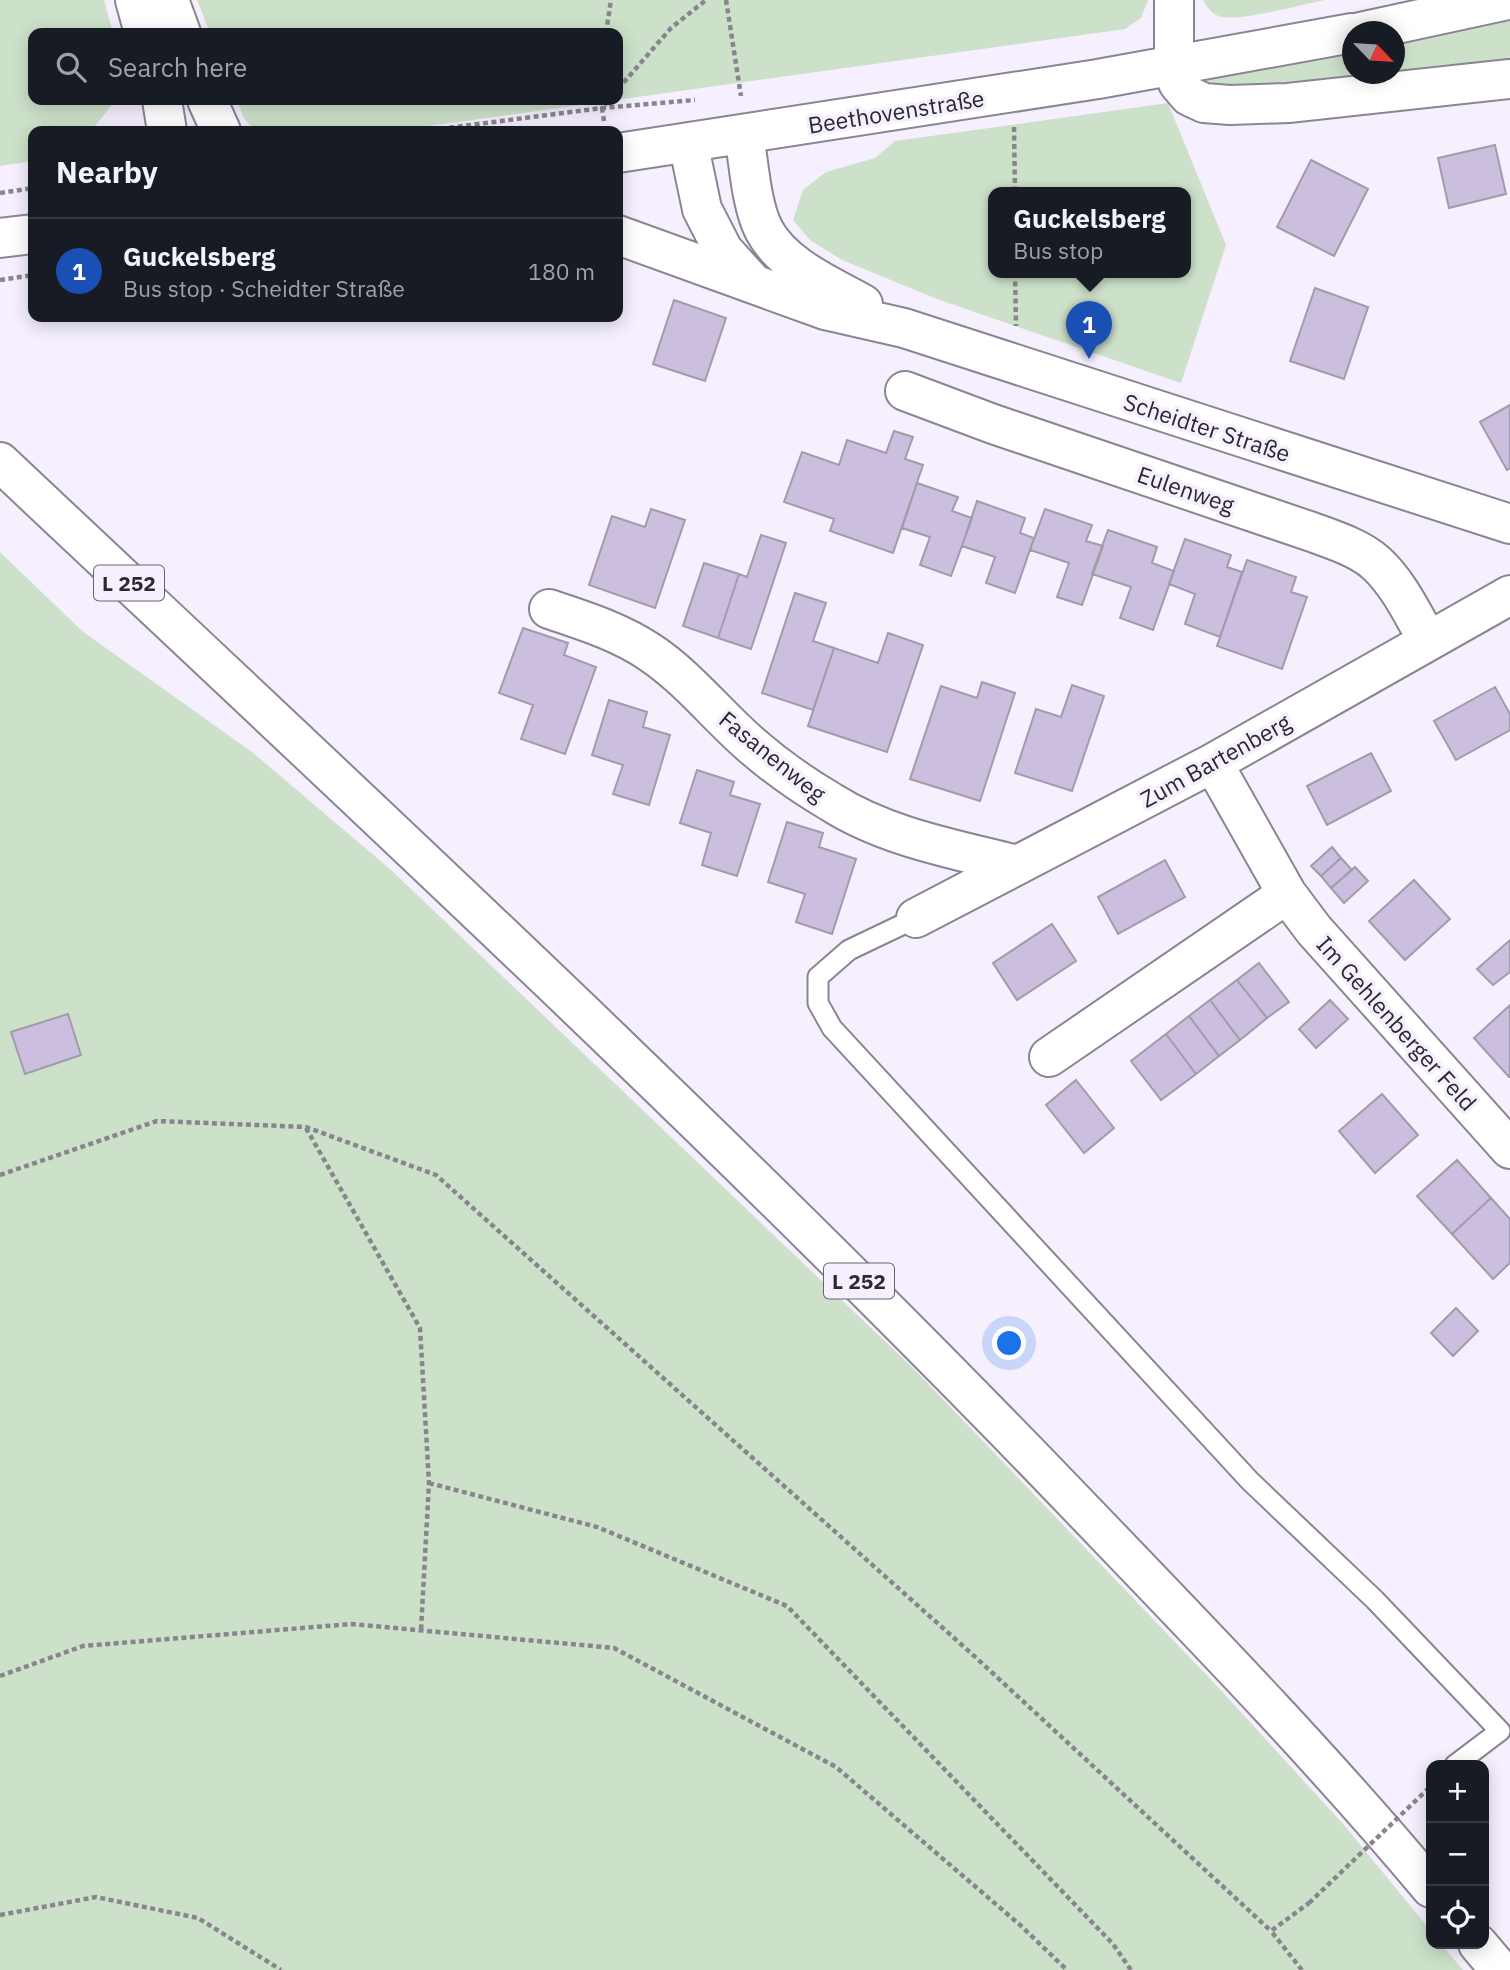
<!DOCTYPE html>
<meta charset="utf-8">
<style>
body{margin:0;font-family:"IBM Plex Sans",sans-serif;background:#242831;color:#f1f3f6}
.controls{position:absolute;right:21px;bottom:21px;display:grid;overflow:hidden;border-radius:14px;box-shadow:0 4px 18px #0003}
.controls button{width:63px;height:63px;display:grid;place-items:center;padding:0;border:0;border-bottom:2px solid #363941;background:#171b24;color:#f1f3f6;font:35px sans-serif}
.compass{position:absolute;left:1342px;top:21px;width:63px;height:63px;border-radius:50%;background:#171b24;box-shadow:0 4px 18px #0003;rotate:115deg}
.you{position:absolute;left:1010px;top:1344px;width:24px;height:24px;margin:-18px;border:5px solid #fff;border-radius:50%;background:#1a73e8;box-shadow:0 0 0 10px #1a73e833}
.badge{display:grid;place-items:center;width:46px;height:46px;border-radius:50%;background:#0b8043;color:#fff;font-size:23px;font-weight:700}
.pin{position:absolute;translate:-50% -58px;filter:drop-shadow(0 2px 4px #0008)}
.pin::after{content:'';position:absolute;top:37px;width:24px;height:21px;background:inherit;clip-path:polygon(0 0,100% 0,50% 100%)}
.popup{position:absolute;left:988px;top:187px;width:203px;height:91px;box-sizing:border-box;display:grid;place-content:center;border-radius:14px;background:#171b24;filter:drop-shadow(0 2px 5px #0005);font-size:23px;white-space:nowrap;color:#9ea1a6}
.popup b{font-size:26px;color:#f1f3f6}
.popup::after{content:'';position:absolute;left:50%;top:100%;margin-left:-14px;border:14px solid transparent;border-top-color:#171b24}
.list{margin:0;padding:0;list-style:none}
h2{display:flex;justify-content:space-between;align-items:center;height:91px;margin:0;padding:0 28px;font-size:30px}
h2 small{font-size:23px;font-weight:400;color:#9ea1a6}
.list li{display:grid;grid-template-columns:46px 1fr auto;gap:21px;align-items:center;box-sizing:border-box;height:105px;padding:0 28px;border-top:2px solid #363941}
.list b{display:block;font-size:26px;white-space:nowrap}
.list p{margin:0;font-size:23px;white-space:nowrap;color:#9ea1a6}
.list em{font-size:23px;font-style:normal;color:#9ea1a6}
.icon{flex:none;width:38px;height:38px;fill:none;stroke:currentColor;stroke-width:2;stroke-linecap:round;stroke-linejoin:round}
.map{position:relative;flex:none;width:1510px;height:1970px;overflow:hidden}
.search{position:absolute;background:#171b24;box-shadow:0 4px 18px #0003;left:28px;top:28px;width:595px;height:77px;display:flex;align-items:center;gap:18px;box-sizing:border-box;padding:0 24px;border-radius:14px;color:#9ea1a6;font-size:26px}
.panel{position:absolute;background:#171b24;box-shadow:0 4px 18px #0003;left:28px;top:126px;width:595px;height:196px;border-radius:14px}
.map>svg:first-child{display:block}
.green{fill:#cde1ca;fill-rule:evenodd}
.building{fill:#cbbede;stroke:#a19ca9;stroke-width:2}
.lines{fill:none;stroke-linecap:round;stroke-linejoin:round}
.lane-casing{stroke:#8a8592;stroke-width:23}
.street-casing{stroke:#8a8592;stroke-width:42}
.secondary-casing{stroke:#8a8592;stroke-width:42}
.highway-casing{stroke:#8a8592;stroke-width:42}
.path{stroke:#89858f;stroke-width:4.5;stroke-dasharray:5 3.5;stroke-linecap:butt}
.lane{stroke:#fff;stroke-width:19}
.street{stroke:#fff;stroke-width:38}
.secondary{stroke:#fff;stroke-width:38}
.highway{stroke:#fff;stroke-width:38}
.path-bridge{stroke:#89858f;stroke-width:4.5;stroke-dasharray:5 3.5;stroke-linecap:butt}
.labels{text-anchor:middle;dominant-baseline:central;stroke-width:7;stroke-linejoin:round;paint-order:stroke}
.shield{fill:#f5effe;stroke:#68646c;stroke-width:2}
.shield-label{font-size:21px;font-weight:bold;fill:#2b292e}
.street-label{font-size:23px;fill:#2b292e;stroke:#f5effe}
</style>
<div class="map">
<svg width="1510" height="1970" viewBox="0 0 1510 1970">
<rect width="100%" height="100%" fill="#f5effe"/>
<path class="green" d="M0 0H104L113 33H33V100H116L91 131H33V161L0 166Z
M197 0H1148L1141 18 1125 29 393 131H255L244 118 237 100H618V33H210Z
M1203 0H1325C1303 4 1242 21 1222 17 1212 15 1208 8 1203 0Z
M1510 21V69L1210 100 1196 81 1352 55V74H1394L1395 46Z
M1168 103 1226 245 1181 383 937 299 842 260 810 240 793 220 803 190 826 172 875 158 895 141ZM993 193H1185V273H993Z
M0 552 82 631 252 752 390 869 913 1368 1217 1686 1344 1825 1431 1931V1944H1441L1463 1970H0Z"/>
<path class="building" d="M1495 145 1506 194 1449 208 1438 158Z
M1311 160 1368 189 1334 256 1277 227Z
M1315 288 1368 307 1344 379 1290 361Z
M674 300 726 318 705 381 653 364Z
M1510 405V468L1507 470 1480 422Z
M894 431 913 437 905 459 923 465 893 553 830 531 834 519 784 502 802 452 839 465 847 440 886 453Z
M917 483 958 497 952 511 972 518 951 576 920 565 930 537 902 528Z
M977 501 1025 518 1020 533 1034 538 1015 593 986 583 995 557 962 546Z
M651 509 685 520 655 608 589 585 612 516 645 527Z
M1045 509 1092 525 1086 541 1103 546 1082 605 1057 597 1069 563 1030 550Z
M1108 530 1157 547 1152 563 1174 571 1153 630 1120 618 1131 587 1092 574Z
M761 535 786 543 751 649 718 638 739 574 747 577Z
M1185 539 1231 555 1227 567 1242 572 1220 637 1185 624 1195 594 1169 584Z
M1247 560 1296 577 1291 592 1307 597 1282 669 1217 646Z
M704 563 739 574 718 638 683 626Z
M795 593 826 603 813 641 834 648 813 710 762 693Z
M523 628 568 643 564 655 596 667 565 754 521 739 533 705 499 693Z
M888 633 923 645 887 752 808 726 834 648 878 663Z
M982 682 1015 693 980 801 910 779 941 686 977 698Z
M1072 685 1104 696 1072 791 1015 773 1036 709 1061 717Z
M1495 687 1510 714V730L1456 760 1434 721Z
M609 700 647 712 643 727 670 735 649 805 613 794 623 765 592 755Z
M1371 753 1391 791 1327 825 1307 786Z
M697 770 734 782 730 795 760 804 737 876 702 865 711 833 680 823Z
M787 822 823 833 819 847 856 859 832 934 796 922 805 894 768 882Z
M1332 847 1341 858 1321 876 1311 866Z
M1341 858 1352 870 1331 888 1321 876Z
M1165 860 1185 897 1118 934 1098 897Z
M1355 867 1368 881 1344 903 1331 888Z
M1414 880 1450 919 1405 960 1369 921Z
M1052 924 1076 961 1017 1000 993 963Z
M1510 940V972L1493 985 1477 969Z
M1259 963 1289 1002 1267 1018 1237 980Z
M1237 980 1267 1018 1240 1040 1210 1000Z
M1210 1000 1240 1040 1219 1056 1189 1016Z
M1330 1000 1348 1019 1316 1048 1299 1029Z
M1510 1005V1077H1509L1474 1038Z
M68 1014 81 1055 25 1074 11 1032Z
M1189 1016 1219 1056 1196 1074 1166 1034Z
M1166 1034 1196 1074 1161 1100 1131 1061Z
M1076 1080 1114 1128 1084 1153 1046 1105Z
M1382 1094 1418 1135 1375 1173 1339 1131Z
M1457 1160 1491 1198 1452 1234 1417 1196Z
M1491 1198 1510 1219V1263L1493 1279 1452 1234Z
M1456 1308 1478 1331 1453 1356 1431 1333Z"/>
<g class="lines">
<defs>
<path id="lane" d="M916 918 849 950 818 977V1003L832 1028 1250 1481 1375 1600 1500 1731 1455 1765"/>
<path id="street" d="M1174 0V66L1178 83 1189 96 1204 103 1230 105 1288 103 1510 79
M905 391 993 424 1312 532C1334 540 1359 548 1376 563 1399 584 1413 615 1428 641
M549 609C585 621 620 632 651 653 688 678 716 714 749 743 774 765 802 785 831 802 886 837 954 849 1017 865
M1213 763 1287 894 1314 930 1510 1149
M916 918 1213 763 1510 595
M1049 1057 1287 894"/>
<path id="secondary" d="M1360 32 1508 0
M744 135C749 163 751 205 764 230 783 266 829 285 863 304
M688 142 702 209 723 250 751 281
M618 153 1098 79 1352 33
M618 235 825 310 904 328 1510 524
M0 238 33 234"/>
<path id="highway" d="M135 0 144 33
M169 0 181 33
M162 100 167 131
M207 100 221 131
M0 462C362 803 728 1141 1073 1500 1195 1627 1318 1753 1431 1888
M1478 1944 1500 1970"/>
</defs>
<use href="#lane" class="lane-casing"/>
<use href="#street" class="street-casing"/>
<use href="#secondary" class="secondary-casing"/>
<use href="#highway" class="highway-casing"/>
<path class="path" d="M726 0 741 96
M606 33 611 0
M618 89 671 28 706 0
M604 121 602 108 609 100
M1014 127 1015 193
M424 131 602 108 695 100
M0 193 33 188
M1015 273 1016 326
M0 280 33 275
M306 1128 420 1328 429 1483 421 1630
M0 1175 157 1121 306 1127 436 1175 972 1654 1271 1931
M429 1483 597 1527 787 1606 1113 1944 1131 1970
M0 1676 83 1646 351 1624 614 1648 836 1767 1019 1924 1067 1970
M0 1915 96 1897 198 1918 281 1970
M1302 1970 1271 1931 1309 1903"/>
<use href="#lane" class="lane"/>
<use href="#street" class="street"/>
<use href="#secondary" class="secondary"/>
<use href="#highway" class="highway"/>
<path class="path-bridge" d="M1309 1903 1431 1786"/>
</g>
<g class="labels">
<g class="shield">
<rect x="94" y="565.5" width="70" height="35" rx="5"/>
<rect x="824" y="1263.5" width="70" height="35" rx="5"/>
</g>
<g class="shield-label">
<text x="129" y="583">L 252</text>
<text x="859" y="1281">L 252</text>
</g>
<g class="street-label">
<text transform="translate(896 111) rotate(-9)">Beethovenstraße</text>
<text transform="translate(1207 427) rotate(18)">Scheidter Straße</text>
<text transform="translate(1186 489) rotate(19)">Eulenweg</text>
<text transform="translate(773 756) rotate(39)">Fasanenweg</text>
<text transform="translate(1215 760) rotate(-29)">Zum Bartenberg</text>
<text transform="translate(1397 1023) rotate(48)">Im Gehlenberger Feld</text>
</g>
</g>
</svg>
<div class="controls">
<button>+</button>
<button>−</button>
<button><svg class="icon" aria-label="locate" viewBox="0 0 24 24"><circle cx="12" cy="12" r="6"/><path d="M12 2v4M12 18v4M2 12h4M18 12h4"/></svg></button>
</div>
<svg class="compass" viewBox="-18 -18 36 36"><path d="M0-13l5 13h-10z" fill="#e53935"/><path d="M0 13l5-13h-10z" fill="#9ea1a6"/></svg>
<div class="you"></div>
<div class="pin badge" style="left:1089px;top:359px;background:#1a4fb4">1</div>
<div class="popup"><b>Guckelsberg</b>Bus stop</div>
<div class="search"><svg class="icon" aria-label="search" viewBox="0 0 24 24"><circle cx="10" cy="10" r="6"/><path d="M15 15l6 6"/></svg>Search here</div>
<section class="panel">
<h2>Nearby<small></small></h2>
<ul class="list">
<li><span class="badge" style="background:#1a4fb4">1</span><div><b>Guckelsberg</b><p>Bus stop · Scheidter Straße</p></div><em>180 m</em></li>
</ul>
</section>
</div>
